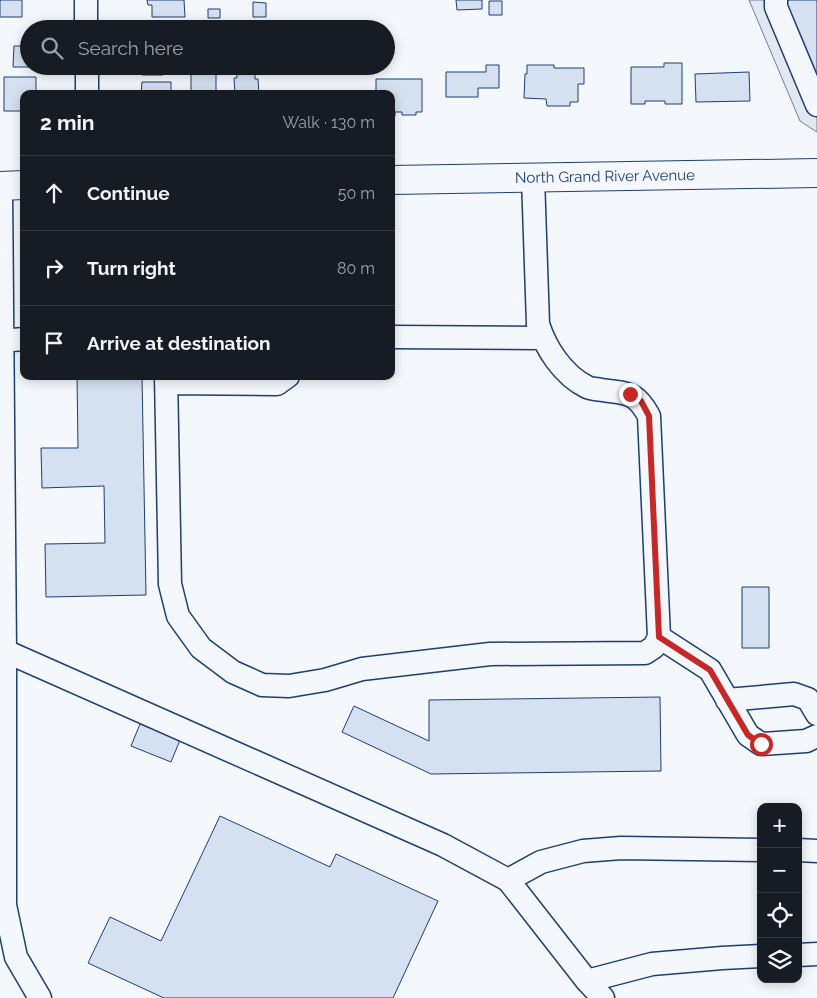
<!DOCTYPE html>
<meta charset="utf-8">
<style>
body{margin:0;font-family:Raleway,sans-serif;background:#242831;color:#f1f3f6}
.controls{position:absolute;right:15px;bottom:15px;display:grid;overflow:hidden;border-radius:10px;box-shadow:0 2px 12px #0003}
.controls button{width:45px;height:45px;display:grid;place-items:center;padding:0;border:0;border-bottom:1px solid #363941;background:#171b24;color:#f1f3f6;font:25px sans-serif}
.stop{position:absolute;width:15px;height:15px;margin:-11px;border:4px solid #c62828;border-radius:50%;background:#fff}
.stop.end{background:#c62828;border-color:#fff;box-shadow:0 1px 5px #0008}
.list{margin:0;padding:0;list-style:none}
h2{display:flex;justify-content:space-between;align-items:center;height:65px;margin:0;padding:0 20px;font-size:21px}
h2 small{font-size:16px;font-weight:400;color:#9ea1a6}
.list li{display:grid;grid-template-columns:32px 1fr auto;gap:15px;align-items:center;box-sizing:border-box;height:75px;padding:0 20px;border-top:1px solid #363941}
.list b{display:block;font-size:19px;white-space:nowrap}
.list em{font-size:16px;font-style:normal;color:#9ea1a6}
.icon{flex:none;width:28px;height:28px;fill:none;stroke:currentColor;stroke-width:2;stroke-linecap:round;stroke-linejoin:round}
.map{position:relative;flex:none;width:817px;height:998px;overflow:hidden}
.search{position:absolute;background:#171b24;box-shadow:0 2px 12px #0003;left:20px;top:20px;width:375px;height:55px;display:flex;align-items:center;gap:12px;box-sizing:border-box;padding:0 18px;border-radius:28px;color:#9ea1a6;font-size:19px}
.panel{position:absolute;background:#171b24;box-shadow:0 2px 12px #0003;left:20px;top:90px;width:375px;height:290px;border-radius:10px}
.map>svg:first-child{display:block}
.parking{fill:#e3e8f0;stroke:#687fa3}
.building{fill:#d5e0f0;stroke:#1d3f73}
.lines{fill:none;stroke-linecap:round;stroke-linejoin:round}
.minor-casing{stroke:#1d3f73;stroke-width:25}
.major-casing{stroke:#1d3f73;stroke-width:30}
.minor{stroke:#f4f7fb;stroke-width:22}
.major{stroke:#f4f7fb;stroke-width:28}
.route{stroke:#c62828;stroke-width:6}
.labels{text-anchor:middle;dominant-baseline:central;stroke-width:4;stroke-linejoin:round;paint-order:stroke}
.street-label{font-size:15px;fill:#1d3f73;stroke:#f4f7fb}
</style>
<div class="map">
<svg width="817" height="998" viewBox="0 0 817 998">
<rect width="100%" height="100%" fill="#f4f7fb"/>
<path class="parking" d="M749 0H781L817 92V132L800 121Z"/>
<path class="building" d="M0 0H22V17H0Z
M147 0H184L185 17H152V5H148Z
M456 0H482V9L457 10Z
M789 0H817V80L784 2Z
M489 1H502V15H489Z
M253 2 266 3V17H253Z
M208 9H220V18H208Z
M249 23H267V29H249Z
M14 46H29V66L35 67H13Z
M664 63H682V104H665V101H645V104H631V67H664Z
M486 65H499V88H478V97H446V72H486Z
M527 65H554V68H584V84H578V102H570V106H547L546 99 524 98 525 74H527Z
M141 66H163V75H142Z
M242 66H251V70H255V79H258L259 94H235L234 78H237L236 69H243Z
M191 69H216V94H191Z
M749 72 750 101 696 102 695 74Z
M4 77H36V94H24V111H4Z
M376 79H422V112H416V115H402V112H395V116H391V94H376Z
M142 82H171V94H141Z
M77 376H142L146 595 46 597 45 544 105 543 104 486 42 488 41 448H78Z
M742 587H769V648H742Z
M660 697 661 771 431 774 342 732 354 706 429 741V700Z
M140 724 180 740 171 762 131 746Z
M220 816 330 867 336 854 438 901 393 998H164L88 963 110 917 161 941Z"/>
<g class="lines">
<defs>
<path id="minor" d="M86 0V29
M776 0V7L817 105
M87 66V94
M1 186 5 651V905L16 957 40 998
M391 337 542 338
M0 341 24 339
M166 376 170 584 178 616 201 648 233 672 262 685 289 686 325 680 362 669 490 654 645 653 654 647 659 637 649 416C635 391 628 394 602 390 597 389 591 389 587 387 563 375 546 349 538 324L533 178
M166 383 277 384 288 376
M659 637 710 670 748 735 761 744 806 741 817 736
M5 651 443 845 508 880 587 981 603 998
M727 700 794 694 808 699 817 714
M798 850 817 851
M508 880 541 862 583 851 621 848 761 850
M798 955 817 954
M587 981 652 964 722 958 761 956"/>
<g id="major">
<path id="s1" d="M391 180 817 173"/>
<path d="M0 186 24 185"/>
</g>
</defs>
<use href="#minor" class="minor-casing"/>
<use href="#major" class="major-casing"/>
<use href="#minor" class="minor"/>
<use href="#major" class="major"/>
</g>
<g class="lines">
<path class="route" d="M630 394 641 401 649 416 659 637 710 670 748 735 761 744"/>
</g>
<g class="labels">
<g class="street-label">
<text stroke="none"><textPath href="#s1" startOffset="214">North Grand River Avenue</textPath></text>
</g>
</g>
</svg>
<div class="controls">
<button>+</button>
<button>−</button>
<button><svg class="icon" aria-label="locate" viewBox="0 0 24 24"><circle cx="12" cy="12" r="6"/><path d="M12 2v4M12 18v4M2 12h4M18 12h4"/></svg></button>
<button><svg class="icon" aria-label="layers" viewBox="0 0 24 24"><path d="M12 4l9 5-9 5-9-5zM3 14l9 5 9-5"/></svg></button>
</div>
<div class="stop" style="left:761px;top:744px"></div>
<div class="stop end" style="left:630px;top:394px"></div>
<div class="search"><svg class="icon" aria-label="search" viewBox="0 0 24 24"><circle cx="10" cy="10" r="6"/><path d="M15 15l6 6"/></svg>Search here</div>
<section class="panel">
<h2>2 min<small>Walk · 130 m</small></h2>
<ul class="list">
<li><svg class="icon" aria-label="ahead" viewBox="0 0 24 24"><path d="M12 20V5M6 11l6-6 6 6"/></svg><div><b>Continue</b></div><em>50 m</em></li>
<li><svg class="icon" aria-label="right" viewBox="0 0 24 24"><path d="M7 20v-9h11M14 6l5 5-5 5"/></svg><div><b>Turn right</b></div><em>80 m</em></li>
<li><svg class="icon" aria-label="arrive" viewBox="0 0 24 24"><path d="M6 21V4h12l-3 4 3 4H6"/></svg><div><b>Arrive at destination</b></div></li>
</ul>
</section>
</div>
